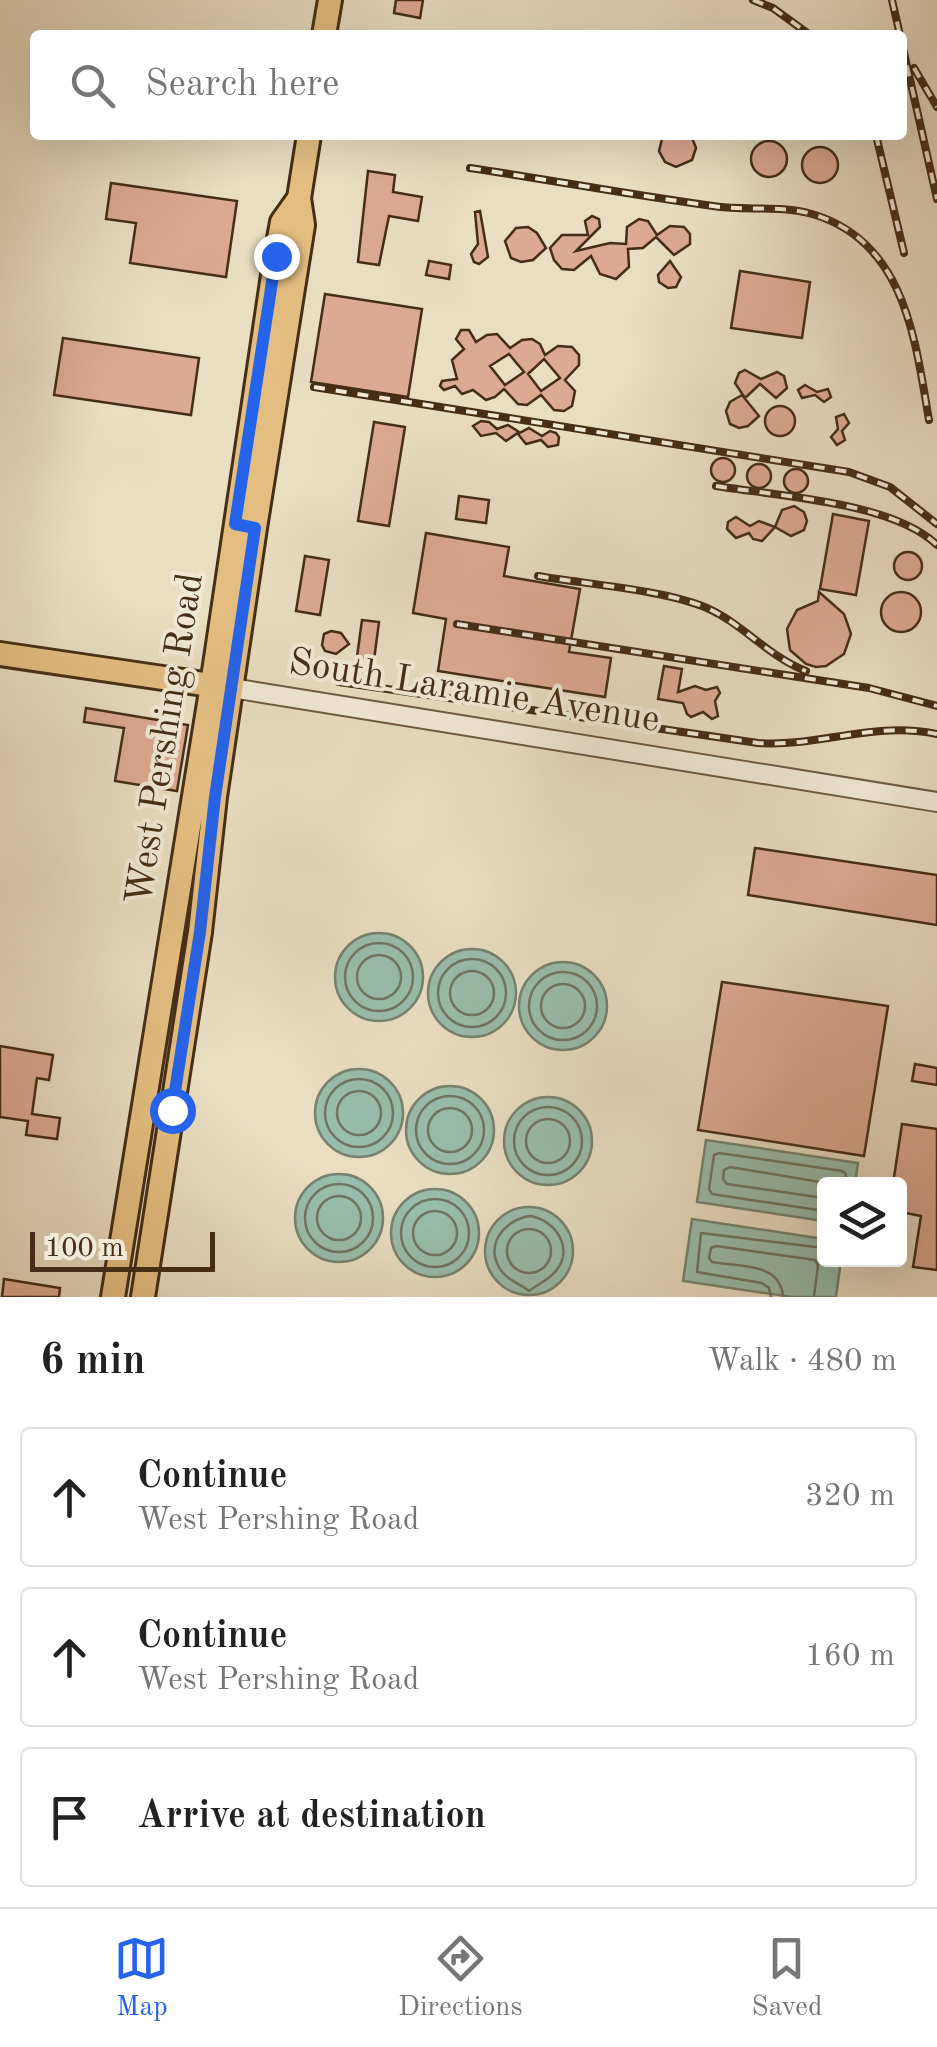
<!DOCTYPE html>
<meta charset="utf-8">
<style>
body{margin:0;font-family:"Old Standard TT",serif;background:#f2f2f2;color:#222}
.controls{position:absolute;right:30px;bottom:30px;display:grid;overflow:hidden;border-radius:10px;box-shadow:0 10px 40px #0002}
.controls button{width:90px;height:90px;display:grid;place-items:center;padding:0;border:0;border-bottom:2px solid #e0e0e0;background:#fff;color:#222;font:50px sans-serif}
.scale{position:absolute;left:30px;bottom:25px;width:185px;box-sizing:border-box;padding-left:10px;border:5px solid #452d16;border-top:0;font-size:28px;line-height:35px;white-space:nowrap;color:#452d16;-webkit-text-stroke:8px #f1e9d7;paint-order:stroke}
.stop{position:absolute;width:30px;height:30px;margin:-22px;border:8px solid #2563eb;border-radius:50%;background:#fff}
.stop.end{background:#2563eb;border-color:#fff;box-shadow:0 2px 10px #0008}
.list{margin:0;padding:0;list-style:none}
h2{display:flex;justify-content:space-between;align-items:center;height:130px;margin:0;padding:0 40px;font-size:42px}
h2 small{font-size:32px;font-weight:400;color:#767676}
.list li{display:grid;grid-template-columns:65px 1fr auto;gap:30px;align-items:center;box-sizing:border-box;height:140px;margin:0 20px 20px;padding:0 20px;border:2px solid #e0e0e0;border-radius:10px}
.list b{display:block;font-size:38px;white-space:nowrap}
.list p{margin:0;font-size:32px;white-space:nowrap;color:#767676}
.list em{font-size:32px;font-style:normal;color:#767676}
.icon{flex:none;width:55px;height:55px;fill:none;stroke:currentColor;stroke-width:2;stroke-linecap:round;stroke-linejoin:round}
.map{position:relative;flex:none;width:937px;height:1297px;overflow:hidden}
.search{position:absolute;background:#fff;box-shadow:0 10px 40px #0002;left:30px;right:30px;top:30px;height:110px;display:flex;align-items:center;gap:25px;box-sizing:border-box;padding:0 35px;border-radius:10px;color:#767676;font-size:38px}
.sheet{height:610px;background:#fff}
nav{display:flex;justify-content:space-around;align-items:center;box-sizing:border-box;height:140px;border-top:2px solid #e0e0e0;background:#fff;font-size:28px;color:#767676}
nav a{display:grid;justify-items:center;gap:5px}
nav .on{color:#2563eb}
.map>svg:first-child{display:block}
.water{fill:#99bdac;stroke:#778370;stroke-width:2.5}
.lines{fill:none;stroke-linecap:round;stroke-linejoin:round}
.shore{stroke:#6f7561;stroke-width:2.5}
.building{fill:#dca992;stroke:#452d16;stroke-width:2.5;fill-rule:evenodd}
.minor-casing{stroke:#6e5941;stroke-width:22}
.major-casing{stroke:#452d16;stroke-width:28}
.minor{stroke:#f1e9d7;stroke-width:18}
.major{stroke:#e4be81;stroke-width:22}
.rail-casing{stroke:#452d16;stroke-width:8}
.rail{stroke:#f1e9d7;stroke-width:4;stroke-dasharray:11;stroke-linecap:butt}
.route{stroke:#2563eb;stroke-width:12}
.labels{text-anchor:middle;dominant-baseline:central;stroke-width:8;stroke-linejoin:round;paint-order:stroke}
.street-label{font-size:38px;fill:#452d16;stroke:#f1e9d7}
</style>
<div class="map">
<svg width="937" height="1297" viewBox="0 0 937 1297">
<rect width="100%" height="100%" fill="#e9ddc2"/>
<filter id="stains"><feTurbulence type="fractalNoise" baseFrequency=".002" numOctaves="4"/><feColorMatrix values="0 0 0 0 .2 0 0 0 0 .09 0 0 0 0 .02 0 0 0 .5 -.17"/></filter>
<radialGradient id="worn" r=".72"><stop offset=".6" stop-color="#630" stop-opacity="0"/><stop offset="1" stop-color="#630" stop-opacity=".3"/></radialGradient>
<path class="water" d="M335 977a44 44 0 1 1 88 0a44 44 0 1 1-88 0Z
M428 993a44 44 0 1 1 88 0a44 44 0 1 1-88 0Z
M519 1006a44 44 0 1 1 88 0a44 44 0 1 1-88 0Z
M315 1113a44 44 0 1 1 88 0a44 44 0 1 1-88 0Z
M406 1130a44 44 0 1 1 88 0a44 44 0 1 1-88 0Z
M504 1141a44 44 0 1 1 88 0a44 44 0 1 1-88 0Z
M706 1140 858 1163 855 1184H824V1221L697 1202Z
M295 1218a44 44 0 1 1 88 0a44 44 0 1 1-88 0Z
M391 1233a44 44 0 1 1 88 0a44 44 0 1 1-88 0Z
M485 1251a44 44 0 1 1 88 0a44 44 0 1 1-88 0Z
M692 1219 824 1239V1260H841L836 1297H792L683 1281Z"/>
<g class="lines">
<path class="shore" d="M345 977a34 34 0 1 1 68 0a34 34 0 1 1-68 0Z
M357 977a22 22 0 1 1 44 0a22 22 0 1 1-44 0Z
M438 993a34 34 0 1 1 68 0a34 34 0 1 1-68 0Z
M450 993a22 22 0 1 1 44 0a22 22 0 1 1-44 0Z
M529 1006a34 34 0 1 1 68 0a34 34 0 1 1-68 0Z
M541 1006a22 22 0 1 1 44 0a22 22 0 1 1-44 0Z
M325 1113a34 34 0 1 1 68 0a34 34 0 1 1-68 0Z
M337 1113a22 22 0 1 1 44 0a22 22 0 1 1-44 0Z
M416 1130a34 34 0 1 1 68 0a34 34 0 1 1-68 0Z
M514 1141a34 34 0 1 1 68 0a34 34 0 1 1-68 0Z
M428 1130a22 22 0 1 1 44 0a22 22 0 1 1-44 0Z
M526 1141a22 22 0 1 1 44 0a22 22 0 1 1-44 0Z
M305 1218a34 34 0 1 1 68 0a34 34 0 1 1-68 0Z
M317 1218a22 22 0 1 1 44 0a22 22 0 1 1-44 0Z
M824 1198 727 1184 723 1179 724 1170 730 1167 832 1184
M401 1233a34 34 0 1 1 68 0a34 34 0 1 1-68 0Z
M824 1211 712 1194 709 1189 714 1155 719 1153 842 1171 846 1174 845 1184
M413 1233a22 22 0 1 1 44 0a22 22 0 1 1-44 0Z
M531 1216C556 1221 575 1249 555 1272 548 1280 537 1285 529 1291 522 1285 510 1281 503 1273 482 1248 503 1219 531 1216Z
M507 1251a22 22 0 1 1 44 0a22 22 0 1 1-44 0Z
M771 1297 769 1288 762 1283 697 1272 701 1233 824 1248
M783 1297C781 1262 739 1267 712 1262L709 1258 711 1248 716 1246 815 1260 818 1265 814 1297"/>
</g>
<path class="building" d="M396 0H423L420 18 394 13Z
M663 135H691L696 148 692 160 676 167 665 162 659 151Z
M751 159a18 18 0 1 1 36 0a18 18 0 1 1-36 0Z
M802 165a18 18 0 1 1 36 0a18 18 0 1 1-36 0Z
M368 171 395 175 393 192 422 197 418 221 389 216 379 265 358 262Z
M111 183 237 201 226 277 130 263 136 223 106 219Z
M480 211 488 257 479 264 474 262 471 254 478 244 475 212Z
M592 216 599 219 600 227 576 251 610 243 626 244 627 227 639 219 648 221 657 235 670 226 684 227 690 234V244L674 255 656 237 643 248 628 249 629 267 616 279 600 274 591 256 574 270 562 269 554 260 550 248 562 235H588L585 221Z
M528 227 537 233 546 248 533 260 521 262 511 258 505 241 516 228Z
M429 261 451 265 449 279 426 275Z
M670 261 681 277 676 287 668 288 659 282 658 275Z
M740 271 810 282 802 338 731 328Z
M325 294 422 309 408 397 311 382Z
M461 330H469L476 342 487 335 497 334 510 348 522 340 532 339 540 344 545 355 558 346 572 347 579 355V365L565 380 575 391 572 406 564 411 554 410 541 395 527 405 518 404 504 389 495 397 486 400 473 390 462 394 455 386 444 390 440 386 442 381 457 379 452 360 464 349 456 339ZM509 354 524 372 505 385 490 366ZM544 359 560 378 541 391 528 374Z
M63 338 199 358 191 415 54 395Z
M745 370 761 379 777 372 784 376 787 388 776 398 760 384 745 398 735 383 739 373Z
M805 385 817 392 828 389 831 397 824 402 815 395 802 398 798 390Z
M742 395 759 416 748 426 739 428 730 424 726 411 730 402Z
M765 421a15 15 0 1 1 30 0a15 15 0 1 1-30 0Z
M844 414 849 423 842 431 845 440 837 445 831 437 838 429 836 417Z
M481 421 489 422 497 429 508 425 519 432 506 441 496 433 481 436 473 426Z
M374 422 405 427 389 526 358 521Z
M529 428 542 436 550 431 556 433 559 437 558 445 548 447 541 440 526 444 518 434Z
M711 470a12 12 0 1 1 24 0a12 12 0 1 1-24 0Z
M747 476a12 12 0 1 1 24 0a12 12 0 1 1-24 0Z
M784 481a12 12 0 1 1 24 0a12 12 0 1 1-24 0Z
M459 496 489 500 486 523 456 519Z
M794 506 804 512 807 521 804 530 791 536 775 527 782 510Z
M833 514 869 521 856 595 820 589Z
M736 517 750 526 759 521 775 527 762 541 753 539 749 533 736 538 727 529 728 522Z
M426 533 509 547 504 576 580 589 569 652 611 658 605 697 438 671 446 619 413 613Z
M894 566a14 14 0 1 1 28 0a14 14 0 1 1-28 0Z
M305 556 329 560 320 615 296 611Z
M819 592 844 614 851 634 844 654 826 666 816 667 806 664 790 650 787 629 797 610 818 601Z
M881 612a20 20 0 1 1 40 0a20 20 0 1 1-40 0Z
M362 620 379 622 374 660 357 657Z
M331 631 341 633 349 644 336 654 325 651 322 645 324 634Z
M664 666 682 669 678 692 695 686 706 690 717 687 720 693 715 701 718 716 712 719 703 712 691 717 687 714 683 703 658 699Z
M86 708 188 725 177 791 115 781 124 728 84 722Z
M755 848 937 875V925L748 895Z
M722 982 888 1006 864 1156 698 1130Z
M0 1046 53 1055 49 1080 37 1078 32 1114 60 1118 57 1139 26 1135 28 1121 0 1117Z
M915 1064 937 1068V1085L912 1081Z
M902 1124 937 1129V1270L913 1267 921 1216 900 1212V1184H893Z
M4 1279 60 1288 59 1297H2Z"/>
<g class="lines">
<defs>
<path id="minor" d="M232 688 937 802"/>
<path id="major" d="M324 35 330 0
M0 654 224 687
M113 1297 212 685 276 255 282 222 299 198
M143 1297 200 932 215 797 255 528 303 225 299 198 309 135"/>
</defs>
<use href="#minor" class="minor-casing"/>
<use href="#major" class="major-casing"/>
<use href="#minor" class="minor"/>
<use href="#major" class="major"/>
<defs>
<path id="rail" d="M753 0 773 8 810 35
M892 0 900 35
M902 44 937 199
M914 68 937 107
M876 135 904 253
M470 168C551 180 632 195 713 206 745 211 780 205 812 214 905 241 915 339 929 420
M314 387 849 472 890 487 937 524
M716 486C777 496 893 502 937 545
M538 576C585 584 666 590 707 608 743 624 769 657 806 671
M457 624 869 688 937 706
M339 682 758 743C821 747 873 721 937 734"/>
</defs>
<use href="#rail" class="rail-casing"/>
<use href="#rail" class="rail"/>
</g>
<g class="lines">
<path class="route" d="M172 1110 200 932 215 797 255 528 235 524 276 256"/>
</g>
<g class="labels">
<g class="street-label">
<text transform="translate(474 692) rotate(9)">South Laramie Avenue</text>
<text transform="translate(166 739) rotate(-81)">West Pershing Road</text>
</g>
</g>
<rect width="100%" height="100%" filter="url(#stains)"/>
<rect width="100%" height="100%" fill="url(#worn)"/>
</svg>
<div class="controls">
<button><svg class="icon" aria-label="layers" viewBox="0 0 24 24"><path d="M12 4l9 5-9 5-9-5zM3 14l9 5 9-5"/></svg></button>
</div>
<div class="scale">100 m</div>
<div class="stop" style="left:172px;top:1110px"></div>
<div class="stop end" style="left:276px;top:256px"></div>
<div class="search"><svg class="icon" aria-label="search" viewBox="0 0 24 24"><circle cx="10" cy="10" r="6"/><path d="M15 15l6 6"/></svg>Search here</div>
</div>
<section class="sheet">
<h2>6 min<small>Walk · 480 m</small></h2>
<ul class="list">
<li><svg class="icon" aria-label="ahead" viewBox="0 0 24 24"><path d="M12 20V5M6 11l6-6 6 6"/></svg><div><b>Continue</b><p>West Pershing Road</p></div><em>320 m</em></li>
<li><svg class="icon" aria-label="ahead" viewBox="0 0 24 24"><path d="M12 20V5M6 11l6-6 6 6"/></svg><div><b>Continue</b><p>West Pershing Road</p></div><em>160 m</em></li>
<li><svg class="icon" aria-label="arrive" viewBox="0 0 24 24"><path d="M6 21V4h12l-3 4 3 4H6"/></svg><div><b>Arrive at destination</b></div></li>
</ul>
</section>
<nav>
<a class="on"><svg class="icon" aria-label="map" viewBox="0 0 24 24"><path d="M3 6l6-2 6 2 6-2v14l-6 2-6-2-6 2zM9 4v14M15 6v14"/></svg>Map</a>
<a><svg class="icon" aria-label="directions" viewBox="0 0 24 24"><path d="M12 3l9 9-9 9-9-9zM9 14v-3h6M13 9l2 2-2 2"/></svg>Directions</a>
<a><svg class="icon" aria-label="saved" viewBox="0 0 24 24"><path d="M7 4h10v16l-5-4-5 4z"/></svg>Saved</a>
</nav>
